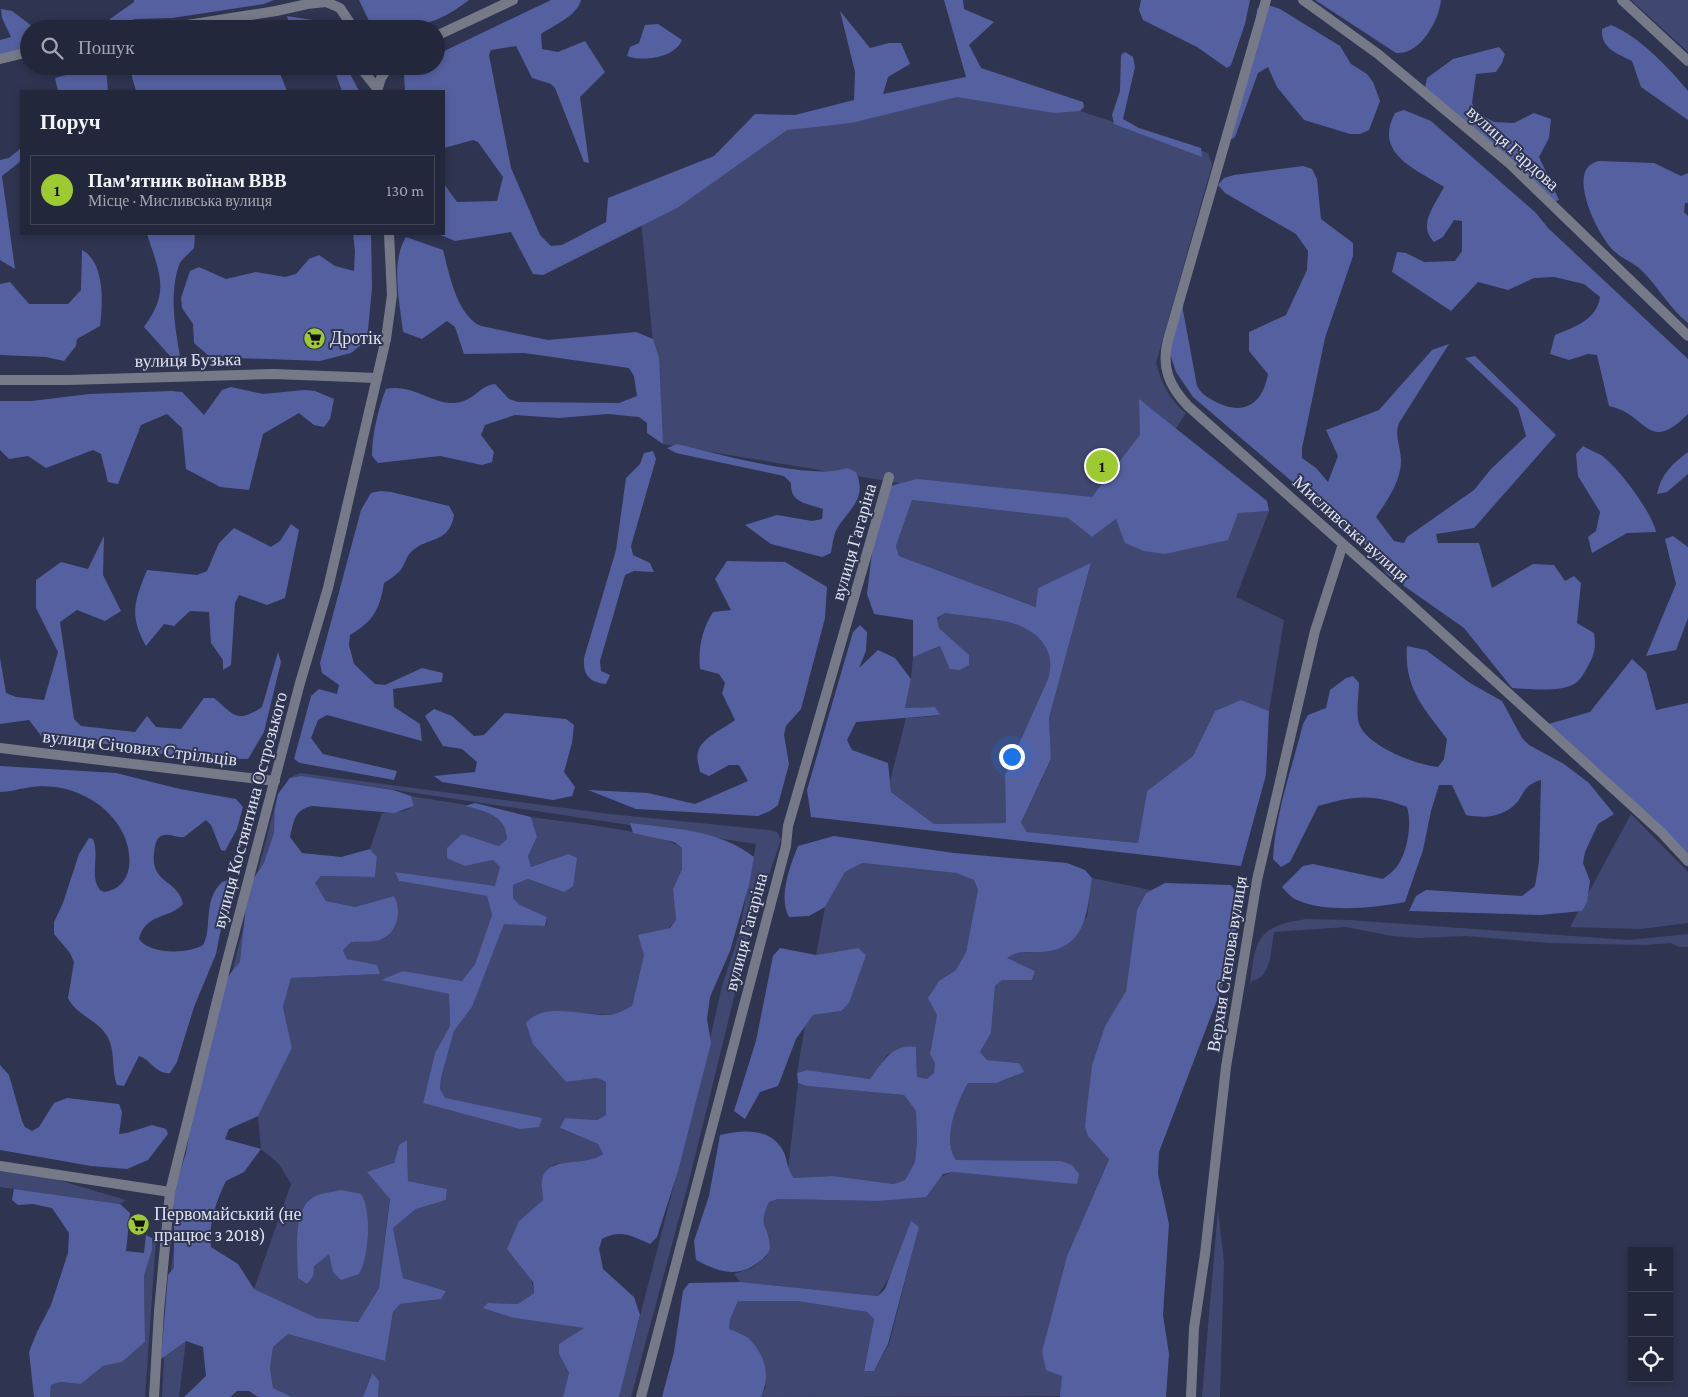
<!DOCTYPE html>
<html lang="uk">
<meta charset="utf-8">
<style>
body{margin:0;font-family:"Crimson Pro",serif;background:#2f3347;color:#f1f3f6}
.controls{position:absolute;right:15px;bottom:15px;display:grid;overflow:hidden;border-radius:0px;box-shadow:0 2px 8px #0003}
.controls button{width:45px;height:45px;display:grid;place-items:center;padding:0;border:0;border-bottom:1px solid #404456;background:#23273c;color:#f1f3f6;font:25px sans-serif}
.you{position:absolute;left:1011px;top:756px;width:18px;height:18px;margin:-12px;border:4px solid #fff;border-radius:50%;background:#1a73e8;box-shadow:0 0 0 8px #1a73e833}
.badge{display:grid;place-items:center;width:32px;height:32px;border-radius:50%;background:#9dca30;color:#111;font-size:16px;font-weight:700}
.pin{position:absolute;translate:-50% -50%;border:2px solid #fff;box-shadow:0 1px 5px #0006}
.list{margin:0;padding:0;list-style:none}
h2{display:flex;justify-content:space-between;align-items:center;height:65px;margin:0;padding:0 20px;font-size:21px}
h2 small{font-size:16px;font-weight:400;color:#a3a5af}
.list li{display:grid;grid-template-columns:32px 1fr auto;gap:15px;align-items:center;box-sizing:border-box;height:70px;margin:0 10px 10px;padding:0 10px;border:1px solid #404456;border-radius:0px}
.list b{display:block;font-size:19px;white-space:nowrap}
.list p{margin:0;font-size:16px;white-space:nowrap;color:#a3a5af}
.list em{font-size:16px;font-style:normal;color:#a3a5af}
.icon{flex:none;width:28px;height:28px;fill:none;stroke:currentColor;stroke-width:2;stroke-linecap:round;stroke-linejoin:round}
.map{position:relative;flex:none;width:1688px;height:1397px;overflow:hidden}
.search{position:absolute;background:#23273c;box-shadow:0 2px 8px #0003;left:20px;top:20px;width:425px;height:55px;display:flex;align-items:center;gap:12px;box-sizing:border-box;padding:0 18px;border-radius:28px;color:#a3a5af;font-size:19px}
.panel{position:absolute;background:#23273c;box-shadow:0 2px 8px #0003;left:20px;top:90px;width:425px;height:145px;border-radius:0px}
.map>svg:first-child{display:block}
.green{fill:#404872}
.forest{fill:#5560a1}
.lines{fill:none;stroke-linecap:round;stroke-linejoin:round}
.minor{stroke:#767a88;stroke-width:10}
.tertiary{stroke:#767a88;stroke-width:10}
.labels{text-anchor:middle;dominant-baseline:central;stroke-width:4;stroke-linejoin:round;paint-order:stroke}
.street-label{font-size:18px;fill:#dde2f3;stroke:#2f3450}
.poi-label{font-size:18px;fill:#dde2f3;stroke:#2f3450;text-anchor:start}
</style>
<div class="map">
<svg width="1688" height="1397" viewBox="0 0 1688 1397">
<rect width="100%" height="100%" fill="#2f3450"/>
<path class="green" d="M1631 0H1688V52L1687 51Z
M979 78 1208 153 1212 165 1156 363C1161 382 1170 401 1186 413L1116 519 1269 511 1236 597 1284 620 1269 711 1241 700 1215 711 1193 756 1147 791 1138 843 1027 832 1021 824 1051 760 1049 718 1091 564 1038 588 1037 607 899 556 896 546 912 500 1068 518 1092 537 1116 519 663 444 641 220 782 125Z
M945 613C963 616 1004 619 1018 625 1042 635 1056 653 1048 679L1005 775 1006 823 934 824 891 792 890 781 906 718 939 716 935 707 905 708 911 679 913 657 940 646 968 655 939 628 937 619Z
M300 773 610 814 769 830 777 832 781 839 749 936 690 1177 631 1397H619L675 1181 679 1150 700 1083 722 986 738 938 756 844 302 776 209 1155 179 1397H162L167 1303 182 1183 213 1045 278 794 290 778Z
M411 796C435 801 471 803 492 813 502 818 506 829 507 839L499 846 462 834 465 866 493 860 500 867 496 887 395 872 399 881 487 896 492 915 475 964 462 981 403 971 382 980 449 994 450 1026 435 1053 423 1103 542 1118 454 1101 444 1098 440 1089 441 1078 454 1031 472 1007 504 923 546 926 547 917 520 905 513 898V885L528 879 564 892 568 854 531 867 528 856 537 837 531 817C564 822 660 831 682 848V869L673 889 676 920 644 955 632 1006 612 1015 551 1011 566 1082 597 1078 606 1082V1115L597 1120 565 1118 561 1129 598 1144 603 1154 595 1160 554 1164 542 1179 543 1200 519 1221 534 1293 518 1304 488 1303 514 1318 585 1328 559 1354 569 1373 563 1397H378L379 1381 371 1374 363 1397H292L273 1388 270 1368 273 1347 288 1334 385 1361 393 1312 400 1304 440 1299 446 1291 403 1278 393 1228 416 1209 446 1200 447 1189 408 1181 407 1140 399 1145 394 1163 379 1288 358 1322 317 1318 254 1289 291 1184 279 1164 261 1149 258 1116 292 1048 283 1007 291 978 380 974 376 965 347 959 343 950 350 942 381 940 389 935 394 896 355 907 326 901 315 883 321 876 375 877 377 857 370 849 382 813 404 811 414 806Z
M1631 814 1688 872V923L1641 929 1570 927Z
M862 863 956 873 974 880 978 890 966 952 956 970 939 981 937 1015 930 1054 935 1063V1073L927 1079 917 1078 916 1048 887 1055 870 1079 807 1070 797 1073 805 1026 813 1015 841 1011 858 948 816 955 825 907 845 872Z
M1092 878 1151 890 1146 893 1137 910 1126 991 1105 1026 1092 1065 1088 1136 1109 1158 1067 1256 1042 1351 1062 1376 1061 1396 761 1397 766 1386 729 1329 730 1320 738 1301H797L867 1312 874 1319 864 1370 874 1371 889 1344 919 1226 878 1296 740 1282 734 1274 752 1268 767 1256 770 1247 762 1218 769 1202 778 1199 877 1201 953 1172 1077 1183 1061 1161 956 1160C942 1138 956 1104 968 1083H996L1019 1063 987 1060 980 1052 991 1033 995 986 1002 980H1032L1035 971 1006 958 1014 953 1044 952 1087 917Z
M1307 919 1349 920 1629 940 1688 934V947H1680L1670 943 1644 945 1549 943 1466 936 1418 938 1392 936 1346 927 1274 932C1271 948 1272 977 1252 981L1250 986C1255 939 1257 926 1307 919Z
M798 1083 807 1086 904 1095 916 1111 917 1141 915 1162 905 1180 895 1184 833 1176 794 1178 788 1170Z
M0 1171 51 1178 126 1200 120 1204 0 1187Z
M1218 1210 1224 1262 1220 1397H1202Z
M152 1238 156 1240 145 1397H50L51 1385 60 1382 81 1384 103 1366 122 1362 145 1342 144 1276 152 1250Z"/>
<path class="forest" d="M134 0H274L264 4 172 18 135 19 107 29 110 19 134 2Z
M359 0H469C432 28 414 28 370 23Z
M551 0H581C577 16 554 25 541 34L542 49 558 52 585 41 605 72 580 97 589 163 584 162 555 88 551 84 532 78 516 46 491 50 489 55 511 168 540 235 551 246 562 245 606 222 608 198 714 156 755 114 795 115 854 100 855 72 840 11 870 48 889 43H901L910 64 888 77 883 94 966 77 944 0H963L964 9 994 22 969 45 981 68 1083 102 1084 107 1080 111 1054 113 957 97 851 123 787 130 677 208 543 275 533 274 511 232 455 241 438 234H444V184L457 202 497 201 503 177 478 142 473 140 444 148V91H405L404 75 412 66H436V55Z
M1141 0H1250L1245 24 1231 65 1227 68 1197 47 1143 20 1139 10Z
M1315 0H1441C1439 21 1420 55 1396 53Z
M1261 6H1271L1280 9 1340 46 1351 64 1367 74 1373 82 1380 101 1369 130 1360 134H1350L1304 120 1277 87 1268 67 1258 73 1235 137 1227 142 1254 51 1257 9Z
M1 9 12 11 36 29H29L28 49 0 54V40L11 37 2 18Z
M287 16 325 22 330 29H303L288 20Z
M658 24 682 40C675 58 642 62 627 56L630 47 639 43 645 25Z
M1611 25C1639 36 1669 68 1688 91V120L1641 87 1632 61C1616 53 1601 49 1602 29Z
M1499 47 1505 54 1502 63 1496 72 1476 74 1472 103 1476 112 1494 122 1514 123 1534 113 1551 119 1549 138 1539 157 1559 200 1553 202 1425 88 1427 78 1453 59Z
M1125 52 1133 57 1135 67 1123 119 1139 128 1201 148 1202 157 1114 124 1112 115 1120 91 1121 55Z
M129 66H277L287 91H136Z
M333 66H346L359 91H342Z
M95 67 106 68 108 91H58L55 78Z
M1404 110 1431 121 1535 212 1549 229 1688 359V414C1647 455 1648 414 1609 406L1597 355 1588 354 1569 360 1550 354 1555 335C1574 327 1597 320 1600 297L1584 284 1554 277 1534 278 1508 290 1478 282 1451 311 1392 272 1397 252 1406 253 1424 262 1455 261 1462 251V221L1454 220 1443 237 1434 242C1417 225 1435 205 1444 187 1416 169 1373 154 1395 113Z
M21 148V161L2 176 15 269 0 260V160L9 158Z
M1598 161 1654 163 1681 176 1688 173V203H1685L1684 212 1688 216V323C1667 306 1657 284 1639 268 1632 262 1621 258 1614 251 1599 237 1573 184 1588 167 1590 164 1596 162 1598 161Z
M1303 166 1312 169 1317 179 1321 219 1353 243V256L1325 338 1302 448V458L1316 468 1328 482 1338 456 1326 430 1379 410 1432 350 1449 344 1399 423C1394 437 1401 446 1401 461 1401 481 1387 501 1376 517L1394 541 1404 543 1407 537 1474 490 1491 469 1526 436 1518 408 1465 358 1475 356 1556 435 1474 528 1436 534 1438 543H1479L1492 588 1533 564 1554 565 1565 581 1574 576 1581 583 1577 623 1594 633C1596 646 1595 654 1588 666 1585 671 1582 678 1577 682 1565 693 1528 689 1512 688L1464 628 1387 574 1363 542 1193 397 1176 372 1170 354V343L1182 305 1197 386C1203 396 1209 398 1218 403 1246 416 1263 402 1268 374L1249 351V332L1286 315 1307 270 1308 251 1296 234 1225 193 1218 185 1224 178 1234 175Z
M147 234H195L194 248C190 253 181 259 179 265 169 294 175 327 180 356H170L144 327C171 291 159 272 147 234Z
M353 234H371L372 288 367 340 351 353 320 361 210 357 194 343 193 324 182 308 181 298 190 271 199 267 226 279 256 272 285 277 296 274 309 259 319 255 335 266 354 271 355 251Z
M406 237 443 250C449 273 457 316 481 326L548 340 636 332 653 339 659 358 663 444 647 433V423L639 417 608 414 559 418 515 415 485 425 481 435 494 452 492 462 482 465 440 456 378 463 372 456C372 435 378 409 386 389 411 383 432 404 454 403 476 401 478 386 495 384L509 399 518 402 619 403 637 396 634 376 629 368 524 353 464 354 455 327 447 321 422 339 403 332C400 303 390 263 406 237Z
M82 250C105 262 103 303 100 326L77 339 76 346 64 361 46 357 0 355V284L10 282 29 304H68L81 290Z
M231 387 263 394 304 390 315 391 334 399 330 419 324 427 314 425 299 413 263 434 249 490 220 487 186 469 182 428 167 414 141 425 118 484 108 482 101 454 93 450 46 468 28 456 9 459 0 450V401H32L89 394 172 391 182 392 204 415 222 390Z
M1139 399 1267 501 1269 511 1238 513 1228 540 1165 554 1144 551 1125 543 1116 519 1092 537 1068 518 912 500 896 546 899 556 1036 607 1038 588 1091 563 1049 718 1051 759 1021 823 1027 832 1138 843 1147 791 1193 756 1215 711 1241 700 1269 711 1266 775 1241 866 811 817 807 790 853 632 860 625 867 632 866 651 859 668 878 650 895 658 911 679 905 708 935 707 940 715 856 722 847 740 852 750 888 763 891 792 934 824 1006 823 1005 775 1048 679C1056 653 1042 635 1018 625 1004 619 963 616 945 613L937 618 939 628 969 655V665L960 670 950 669 940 646 913 657V620L874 614 867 594 873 545 886 487 917 479 1092 497 1140 435Z
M677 444C715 453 813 481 847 468L856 472C869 501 844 512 835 533 833 539 832 546 831 553L822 557 771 544 745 525 777 515 812 521 822 519 823 509C806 503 790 503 791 483L784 476 676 453 667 448Z
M1583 446C1588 449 1595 452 1601 455 1618 467 1652 512 1656 532L1627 533 1592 553 1588 537 1596 531 1600 512 1578 476 1576 454Z
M653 451 656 459 631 546 633 555 650 563 654 572 634 571 625 575 600 661 601 671 610 675 606 684C589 682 583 675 584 658L616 550 626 478 640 464 644 453Z
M1688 452V474L1667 492 1657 494C1661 474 1673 463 1688 452Z
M381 491 391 492 449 506 454 515C449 544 429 536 412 551 406 556 405 565 400 571 395 576 389 580 384 583 380 609 373 622 350 635L349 645 354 664 375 684 385 685 422 668 443 673 442 682 393 689 394 707 420 724 422 741 327 715 318 720 311 738 323 754 397 771 394 780 300 763 294 759 311 696 319 689 337 694 339 685 322 673 320 663 361 510 371 493Z
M291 524 299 530 285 598 267 605 239 595 235 603 231 665 223 670V660L211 643 209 612 190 611 174 626 164 624 146 646C129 615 134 602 147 570L197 575 207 571 219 543 234 528 271 547 280 541Z
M104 536 103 575 121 611 105 621 77 610 60 622 74 719 81 726 135 732 147 716 156 727 181 729 204 698H214C234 715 237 724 262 707L278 652 281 662 264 732 248 759 185 758 109 744 46 742 29 720 0 724V658L6 693 16 697 44 700 58 652 36 608V580L61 562 88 569Z
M1673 536 1688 547V618L1676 650 1646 656 1676 584 1665 539Z
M727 561 785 562 827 587 825 618 801 709 786 726 784 735 789 764 778 805 770 811 758 816 636 809 588 790 648 793 695 804 748 781 739 765H729L709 776 700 772C699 766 696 758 698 752 701 738 725 728 735 720L722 693 725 683 719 674 700 669C698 649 702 629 713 612L731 610 715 579Z
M1407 646 1426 650 1470 683 1502 701 1522 738 1529 745 1564 764 1589 783 1614 814 1598 824 1585 852 1583 863 1590 881 1587 902 1582 911 1541 915 1409 911 1416 896 1426 890 1522 896 1535 886 1539 862 1541 780C1520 786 1525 798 1511 808 1496 818 1482 818 1466 815L1452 785H1439L1431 811 1423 850 1405 902C1376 908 1324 913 1297 900 1291 898 1286 891 1282 887L1303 866 1313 864 1383 879C1388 875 1395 870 1398 865 1408 850 1412 823 1407 807 1372 793 1353 796 1318 806L1290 862 1281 867 1273 859C1275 814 1292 768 1303 724L1308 715 1326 708 1330 690 1346 678 1353 676 1359 683C1359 695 1355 716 1360 726 1370 747 1416 765 1438 767L1444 759 1447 739C1423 707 1404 688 1407 646Z
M1632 659 1646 672 1656 710 1688 703V860L1545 725 1590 712Z
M434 709 452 716 474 736 484 735 505 713 566 719 574 725 572 743 564 772 575 787 572 796 553 800 442 782 434 776 475 772 477 762 462 749 443 746 425 716Z
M0 766 116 773 180 789 236 799 243 807 237 829 225 851 221 850 211 825 206 820 184 837C177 838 171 834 164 835 158 836 156 841 155 847 147 885 178 878 183 904 170 919 145 913 139 939 150 955 188 954 203 945 213 928 202 901 222 882L228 880 230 883 216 954 194 1007 177 1062 170 1073C157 1075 150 1059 139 1056L124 1086 117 1085C111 1069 116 1051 107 1036 98 1020 76 1015 68 998L74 962 70 953 54 934V922L63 903 79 854 89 838 93 839C100 856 89 876 100 890L104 892C118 890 127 881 129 867 133 836 110 807 82 795 66 787 45 784 26 788 17 789 10 792 0 792Z
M302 776 393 790 411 796 414 806 394 813 312 806C294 810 294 821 290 837L302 853 341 857 370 849 377 857 375 877 321 876 315 883 326 901 355 907 394 896C402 909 398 933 382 939 374 943 360 941 351 942L343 950 347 959 377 965 380 974 291 978 283 1007 292 1048 258 1116 229 1129 225 1139 261 1149 244 1172 226 1181C216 1201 208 1225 211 1247L238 1264 254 1289 317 1318 358 1322 379 1288 390 1199 367 1172 394 1163 399 1145 407 1140 408 1181 447 1189 446 1200 416 1209 393 1228 403 1278 446 1291 441 1299 400 1304 393 1312 385 1361 288 1334 273 1347 270 1368 273 1388 292 1397H258L249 1391H237L230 1397H184L206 1376 203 1347 186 1341 161 1359 168 1275 174 1268V1190L186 1153 209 1012 214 993 240 962 248 886 264 863 274 833 275 809 278 794 290 778Z
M475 803 531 817 537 837 528 856 531 867 568 854 577 858 573 886 564 892 528 879 513 885V898L520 905 547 917 545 926 504 924 472 1007 454 1031 441 1078 440 1089 445 1098 542 1118 539 1127 520 1129 423 1103 435 1053 450 1026 449 994 381 980 403 971 462 981 475 964 492 915 487 896 399 881 395 872 495 886 500 867 493 860 465 866 447 858V848L462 834 499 846 507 839C506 815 485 811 465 806Z
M630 823C674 829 718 829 754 857L749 885 730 951 710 997 707 1019 711 1043 678 1171 657 1237 650 1244C632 1236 620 1229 602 1239L599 1249 603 1269 634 1297 640 1315 619 1397H563L569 1373 559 1354V1344L584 1328 514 1318 483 1308 488 1303 518 1304 534 1293 533 1282 507 1249 519 1221 543 1200C543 1194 541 1186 542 1180 547 1154 586 1168 603 1154L598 1144 560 1128 565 1118 597 1120 606 1115V1082L597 1078 566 1082 533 1044 526 1023C544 1001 584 1016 610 1015 617 1014 625 1009 632 1006L644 955 638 935 670 928 676 920 673 889 682 869V848L674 842 633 833Z
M834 836 954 853 1067 863 1085 870 1092 878C1087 913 1086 950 1040 952 1028 953 1017 950 1007 958L1035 971 1032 980H1002L995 986 991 1033 980 1052 987 1060 1019 1063 1024 1072 996 1083H968C956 1104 942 1139 956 1160L1061 1161 1072 1165 1079 1174 1077 1184 953 1172 943 1174 926 1197 877 1201 778 1199 769 1202C757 1229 768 1222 770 1246 770 1253 765 1257 760 1261 738 1279 719 1272 696 1260L694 1241 709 1196 720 1135C741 1130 769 1127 782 1149 788 1158 786 1168 794 1178L833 1176 894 1184 905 1180 915 1162 917 1141 916 1111 904 1095 807 1086 798 1083 797 1073 807 1070 870 1079C882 1063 892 1043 916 1047L917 1077 927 1079 934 1073 935 1063 930 1054 937 1015 928 998 939 981 956 970 966 952 978 890 974 880 956 873 862 863 845 872 825 907 809 916 789 917C778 897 790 866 798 846Z
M1165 883 1231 885 1237 894 1239 905 1235 938 1222 987 1159 1152 1158 1174 1169 1224 1163 1315 1169 1354 1166 1397H1060L1062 1376 1046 1370 1042 1351 1067 1256 1109 1159 1088 1136 1085 1126 1092 1065 1105 1026 1126 991 1137 910 1146 893Z
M780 948 816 955 858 948 866 955 849 1003 841 1011 813 1015 796 1039 778 1086 760 1092 745 1119 734 1111 756 1041 773 956Z
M0 1065 9 1075 22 1121 25 1127 32 1131 39 1127 54 1103 67 1098 119 1104 122 1112 119 1134 127 1133 152 1125 166 1129 168 1134 148 1160 127 1169 91 1166 0 1150Z
M14 1189 120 1204 130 1213 126 1251 144 1253 146 1235 152 1238V1250L144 1276 145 1342 122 1362 103 1366 81 1384 60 1382 51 1385 50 1397H34L29 1352 37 1332 51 1305 68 1253 69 1233 52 1208 33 1204 18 1205 12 1200Z
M341 1190 361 1194C372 1211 369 1257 359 1274L341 1280 333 1272 329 1254 314 1266 313 1276 307 1284 298 1278C298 1258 292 1212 311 1199 318 1193 332 1192 341 1190Z
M911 1221 919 1227 888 1344 874 1371H864L874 1319 867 1312 797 1301H738L730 1320 729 1329C735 1332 743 1334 748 1338 765 1354 771 1375 761 1397H662L674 1352 683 1291 689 1283 740 1282 878 1296 885 1289Z
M372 1373 379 1381 378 1397H363Z"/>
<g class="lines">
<path class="minor" d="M1266 0 1168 340C1161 367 1169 386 1188 406L1407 601 1661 832 1688 861
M1303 0 1378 54 1510 164 1688 336
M162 29 276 11 307 4 326 2 340 8 354 29
M0 59 29 52
M363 66 364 72 377 88
M0 380H68L274 374 377 378
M0 748 275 781
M0 1166 170 1192
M641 1397 786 846 788 826 889 477
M1191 1397 1194 1328 1205 1254 1226 1067 1257 880 1315 631 1343 544"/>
<path class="tertiary" d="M1622 0 1688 61
M436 36 513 0
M377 91 381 78 389 66
M154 1397 159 1311 170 1192 225 969 300 683 328 588 386 339 392 295 389 234"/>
</g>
<defs>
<symbol id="supermarket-disc" viewBox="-11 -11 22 22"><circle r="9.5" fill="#9dca30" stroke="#2f3450"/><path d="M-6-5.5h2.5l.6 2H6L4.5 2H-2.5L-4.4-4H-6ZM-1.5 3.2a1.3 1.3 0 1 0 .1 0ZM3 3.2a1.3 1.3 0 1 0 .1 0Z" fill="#111"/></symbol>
</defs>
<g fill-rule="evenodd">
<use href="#supermarket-disc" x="302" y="326" width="25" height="25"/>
<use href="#supermarket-disc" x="126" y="1212" width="25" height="25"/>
</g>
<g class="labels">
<g class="street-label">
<text transform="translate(1513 148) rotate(42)">вулиця Гардова</text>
<text transform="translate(188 360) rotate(-1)">вулиця Бузька</text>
<text transform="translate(1351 529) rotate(42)">Мисливська вулиця</text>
<text transform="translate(854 542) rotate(-74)">вулиця Гагаріна</text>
<text transform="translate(140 748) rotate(7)">вулиця Січових Стрільців</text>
<text transform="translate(250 810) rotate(-75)">вулиця Костянтина Острозького</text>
<text transform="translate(746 932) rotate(-75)">вулиця Гагаріна</text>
<text transform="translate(1227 964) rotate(-81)">Верхня Степова вулиця</text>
</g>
<g class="poi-label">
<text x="330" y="338">Дротік</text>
<text x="154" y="1214">Первомайський (не<tspan x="154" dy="21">працює з 2018)</tspan></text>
</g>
</g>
</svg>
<div class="controls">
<button>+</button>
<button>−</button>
<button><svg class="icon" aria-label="locate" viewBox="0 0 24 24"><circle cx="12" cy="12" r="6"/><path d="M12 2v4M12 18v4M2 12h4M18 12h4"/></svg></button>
</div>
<div class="you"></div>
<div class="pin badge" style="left:1102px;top:466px">1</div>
<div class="search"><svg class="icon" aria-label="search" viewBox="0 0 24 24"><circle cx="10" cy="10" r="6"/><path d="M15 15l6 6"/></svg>Пошук</div>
<section class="panel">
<h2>Поруч<small></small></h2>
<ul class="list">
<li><span class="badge">1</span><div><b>Пам'ятник воїнам ВВВ</b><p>Місце · Мисливська вулиця</p></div><em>130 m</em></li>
</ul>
</section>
</div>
